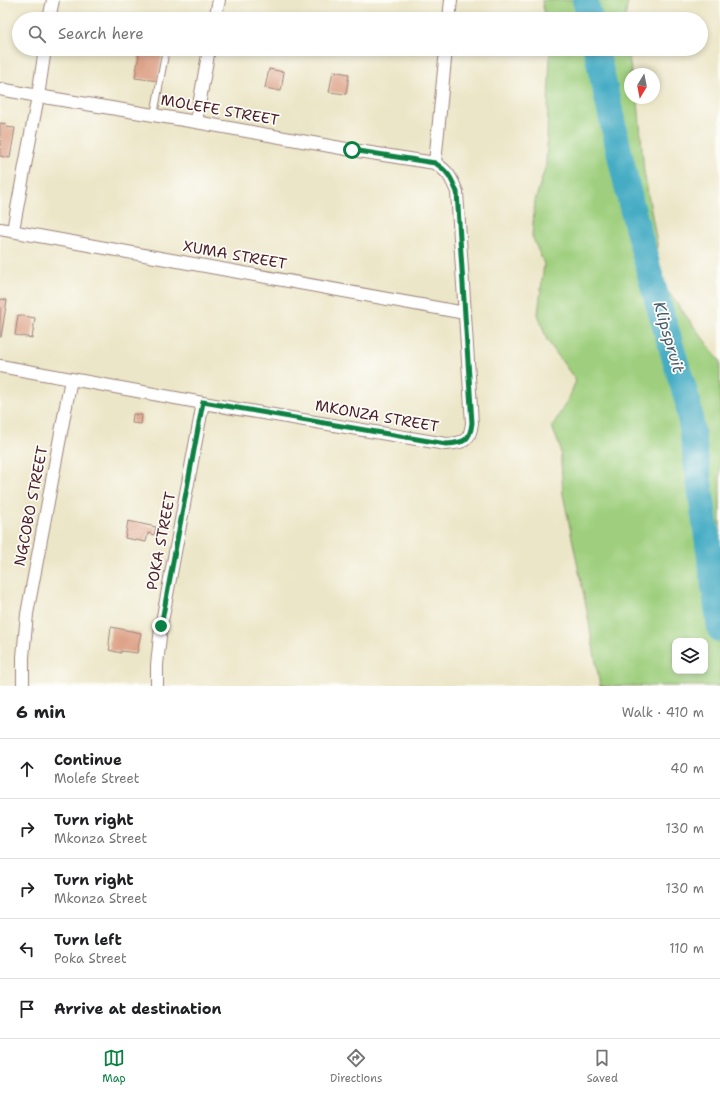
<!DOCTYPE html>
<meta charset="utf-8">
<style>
body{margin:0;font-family:"Shantell Sans",sans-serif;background:#f6f6f6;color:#202124}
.controls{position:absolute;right:12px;bottom:12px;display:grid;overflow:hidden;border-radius:8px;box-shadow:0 2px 6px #0003}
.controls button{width:36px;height:36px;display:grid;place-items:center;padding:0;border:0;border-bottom:1px solid #e0e0e0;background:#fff;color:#202124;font:20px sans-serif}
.compass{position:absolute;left:624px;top:68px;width:36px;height:36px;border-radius:50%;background:#fff;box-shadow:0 2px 6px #0003;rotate:190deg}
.stop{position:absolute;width:12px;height:12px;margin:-9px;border:3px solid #0b8043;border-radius:50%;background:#fff}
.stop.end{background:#0b8043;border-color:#fff;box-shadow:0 1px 4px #0008}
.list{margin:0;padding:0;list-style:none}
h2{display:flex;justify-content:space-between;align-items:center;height:52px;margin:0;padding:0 16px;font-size:17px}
h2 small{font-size:13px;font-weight:400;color:#757577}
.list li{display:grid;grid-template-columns:26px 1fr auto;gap:12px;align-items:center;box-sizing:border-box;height:60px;padding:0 16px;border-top:1px solid #e0e0e0}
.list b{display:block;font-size:15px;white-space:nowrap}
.list p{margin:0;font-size:13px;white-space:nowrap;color:#757577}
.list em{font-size:13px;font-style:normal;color:#757577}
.icon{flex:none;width:22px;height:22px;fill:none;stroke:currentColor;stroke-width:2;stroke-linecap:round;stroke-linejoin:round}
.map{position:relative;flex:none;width:720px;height:686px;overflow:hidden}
.search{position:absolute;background:#fff;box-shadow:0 2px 6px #0003;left:12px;right:12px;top:12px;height:44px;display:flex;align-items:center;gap:10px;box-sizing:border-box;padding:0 14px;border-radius:22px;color:#757577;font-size:15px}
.sheet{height:352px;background:#fff}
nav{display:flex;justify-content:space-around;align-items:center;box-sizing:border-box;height:56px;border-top:1px solid #e0e0e0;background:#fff;font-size:11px;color:#757577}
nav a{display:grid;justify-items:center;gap:2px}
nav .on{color:#0b8043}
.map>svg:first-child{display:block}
.green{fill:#9fcf7e;stroke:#747754;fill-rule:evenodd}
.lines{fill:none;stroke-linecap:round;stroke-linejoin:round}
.river{stroke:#44acc4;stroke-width:26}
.building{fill:#dea48a}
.lane-casing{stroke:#9b827a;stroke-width:8}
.street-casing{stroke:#9b827a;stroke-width:14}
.lane{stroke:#fff;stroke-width:6}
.street{stroke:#fff;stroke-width:12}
.route{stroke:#0b8043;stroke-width:5}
.labels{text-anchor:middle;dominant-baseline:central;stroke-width:3.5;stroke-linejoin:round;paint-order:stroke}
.street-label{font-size:15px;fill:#4a1f2b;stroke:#fdfcf7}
.water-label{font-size:16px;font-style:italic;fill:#475e70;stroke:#fdfcf7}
</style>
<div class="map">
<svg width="720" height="686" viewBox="0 0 720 686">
<rect width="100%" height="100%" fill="#fdfcf7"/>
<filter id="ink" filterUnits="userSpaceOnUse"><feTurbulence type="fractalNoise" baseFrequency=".025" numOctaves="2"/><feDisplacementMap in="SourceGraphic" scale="8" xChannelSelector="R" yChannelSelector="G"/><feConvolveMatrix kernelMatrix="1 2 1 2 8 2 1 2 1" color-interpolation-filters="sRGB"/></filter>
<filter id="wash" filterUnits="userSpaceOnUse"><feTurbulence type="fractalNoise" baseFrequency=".012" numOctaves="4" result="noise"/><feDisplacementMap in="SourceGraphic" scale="16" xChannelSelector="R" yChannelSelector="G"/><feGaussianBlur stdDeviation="0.9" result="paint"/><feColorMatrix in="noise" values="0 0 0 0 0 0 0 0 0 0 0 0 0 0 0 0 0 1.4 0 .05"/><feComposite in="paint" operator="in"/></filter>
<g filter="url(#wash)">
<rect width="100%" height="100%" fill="#ece6c8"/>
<path class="green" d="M542 0H628L625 19H545Z
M550 49H627L632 74H630V98H637L638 101 644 172 657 243 656 266 660 281 720 361V686H600L586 606 563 494 560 447 552 427 567 401 576 381 547 340 538 314 544 264 532 236 535 201 546 165 550 55ZM675 641H705V671H675Z"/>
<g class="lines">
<path class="river" d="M585 0 590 19
M596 49 631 204 653 286 688 403 720 629"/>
</g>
<g id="blocks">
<path class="building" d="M380 13 399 15V19H379Z
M140 49H163L158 81 135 78Z
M269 69 284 72 281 91 265 88Z
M333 71 349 74 346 94 329 92Z
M0 123 7 124 6 127 15 128 10 158 0 156Z
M0 299 7 300 1 337H0Z
M18 315 35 318 32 338 15 335Z
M133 414 142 415 141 424 132 423Z
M128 521 156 527 154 535 148 533 146 542 125 538Z
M111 627 141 633 137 653 121 651V653L109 650 110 647 109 644Z"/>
</g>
</g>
<g filter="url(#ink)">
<use href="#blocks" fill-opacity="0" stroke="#9b827a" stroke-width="1"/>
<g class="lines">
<defs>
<path id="lane" d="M154 115 166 49"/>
<path id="street" d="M49 19 53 0
M215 19 219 0
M449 19 451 0
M0 89 38 96 196 122 352 150 435 163C449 172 451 178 457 192L472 423C470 441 464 443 446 444L203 403 0 366
M196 122 209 49
M435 163 446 49
M0 229 465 313
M13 230 38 96 45 49
M23 686V657L27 614 71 379
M157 686V665L161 627 203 403"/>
</defs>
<use href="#lane" class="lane-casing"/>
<use href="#street" class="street-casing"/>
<use href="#lane" class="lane"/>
<use href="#street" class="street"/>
</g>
</g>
<g class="lines" filter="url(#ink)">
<path class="route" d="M161 626 203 402 446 444C464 443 470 441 472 423L457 192C451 178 449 172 435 163L352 150"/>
</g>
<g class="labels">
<g class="street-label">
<text transform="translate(220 110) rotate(10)">MOLEFE STREET</text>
<text transform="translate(235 255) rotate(10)">XUMA STREET</text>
<text transform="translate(377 416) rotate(10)">MKONZA STREET</text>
<text transform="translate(31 506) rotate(-79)">NGCOBO STREET</text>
<text transform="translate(161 541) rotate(-79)">POKA STREET</text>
</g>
<g class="water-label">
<text transform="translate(669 337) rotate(74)">Klipspruit</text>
</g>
</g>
</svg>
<div class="controls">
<button><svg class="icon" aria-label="layers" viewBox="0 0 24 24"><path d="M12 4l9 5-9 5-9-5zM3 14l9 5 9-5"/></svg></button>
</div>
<svg class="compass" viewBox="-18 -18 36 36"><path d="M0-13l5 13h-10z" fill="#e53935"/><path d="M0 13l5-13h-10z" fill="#757577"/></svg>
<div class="stop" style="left:352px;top:150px"></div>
<div class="stop end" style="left:161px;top:626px"></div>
<div class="search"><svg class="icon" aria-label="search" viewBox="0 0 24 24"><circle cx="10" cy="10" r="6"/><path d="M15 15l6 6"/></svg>Search here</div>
</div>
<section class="sheet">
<h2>6 min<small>Walk · 410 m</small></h2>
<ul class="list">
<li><svg class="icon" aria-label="ahead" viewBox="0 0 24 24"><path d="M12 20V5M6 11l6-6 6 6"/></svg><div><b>Continue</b><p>Molefe Street</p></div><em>40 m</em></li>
<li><svg class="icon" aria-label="right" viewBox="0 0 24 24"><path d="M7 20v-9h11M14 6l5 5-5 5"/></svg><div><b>Turn right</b><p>Mkonza Street</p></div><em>130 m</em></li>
<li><svg class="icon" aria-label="right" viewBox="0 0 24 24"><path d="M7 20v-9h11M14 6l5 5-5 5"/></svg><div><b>Turn right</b><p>Mkonza Street</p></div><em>130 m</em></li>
<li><svg class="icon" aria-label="left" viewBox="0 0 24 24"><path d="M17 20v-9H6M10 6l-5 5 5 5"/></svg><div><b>Turn left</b><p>Poka Street</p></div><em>110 m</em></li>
<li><svg class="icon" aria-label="arrive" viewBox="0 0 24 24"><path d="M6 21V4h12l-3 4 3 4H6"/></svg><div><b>Arrive at destination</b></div></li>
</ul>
</section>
<nav>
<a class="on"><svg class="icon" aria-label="map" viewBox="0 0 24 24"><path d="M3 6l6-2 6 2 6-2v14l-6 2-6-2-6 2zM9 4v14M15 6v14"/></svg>Map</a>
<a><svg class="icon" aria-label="directions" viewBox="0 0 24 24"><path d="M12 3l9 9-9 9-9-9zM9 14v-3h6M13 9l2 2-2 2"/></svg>Directions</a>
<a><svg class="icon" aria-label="saved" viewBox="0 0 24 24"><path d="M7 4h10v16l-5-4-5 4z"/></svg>Saved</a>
</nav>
